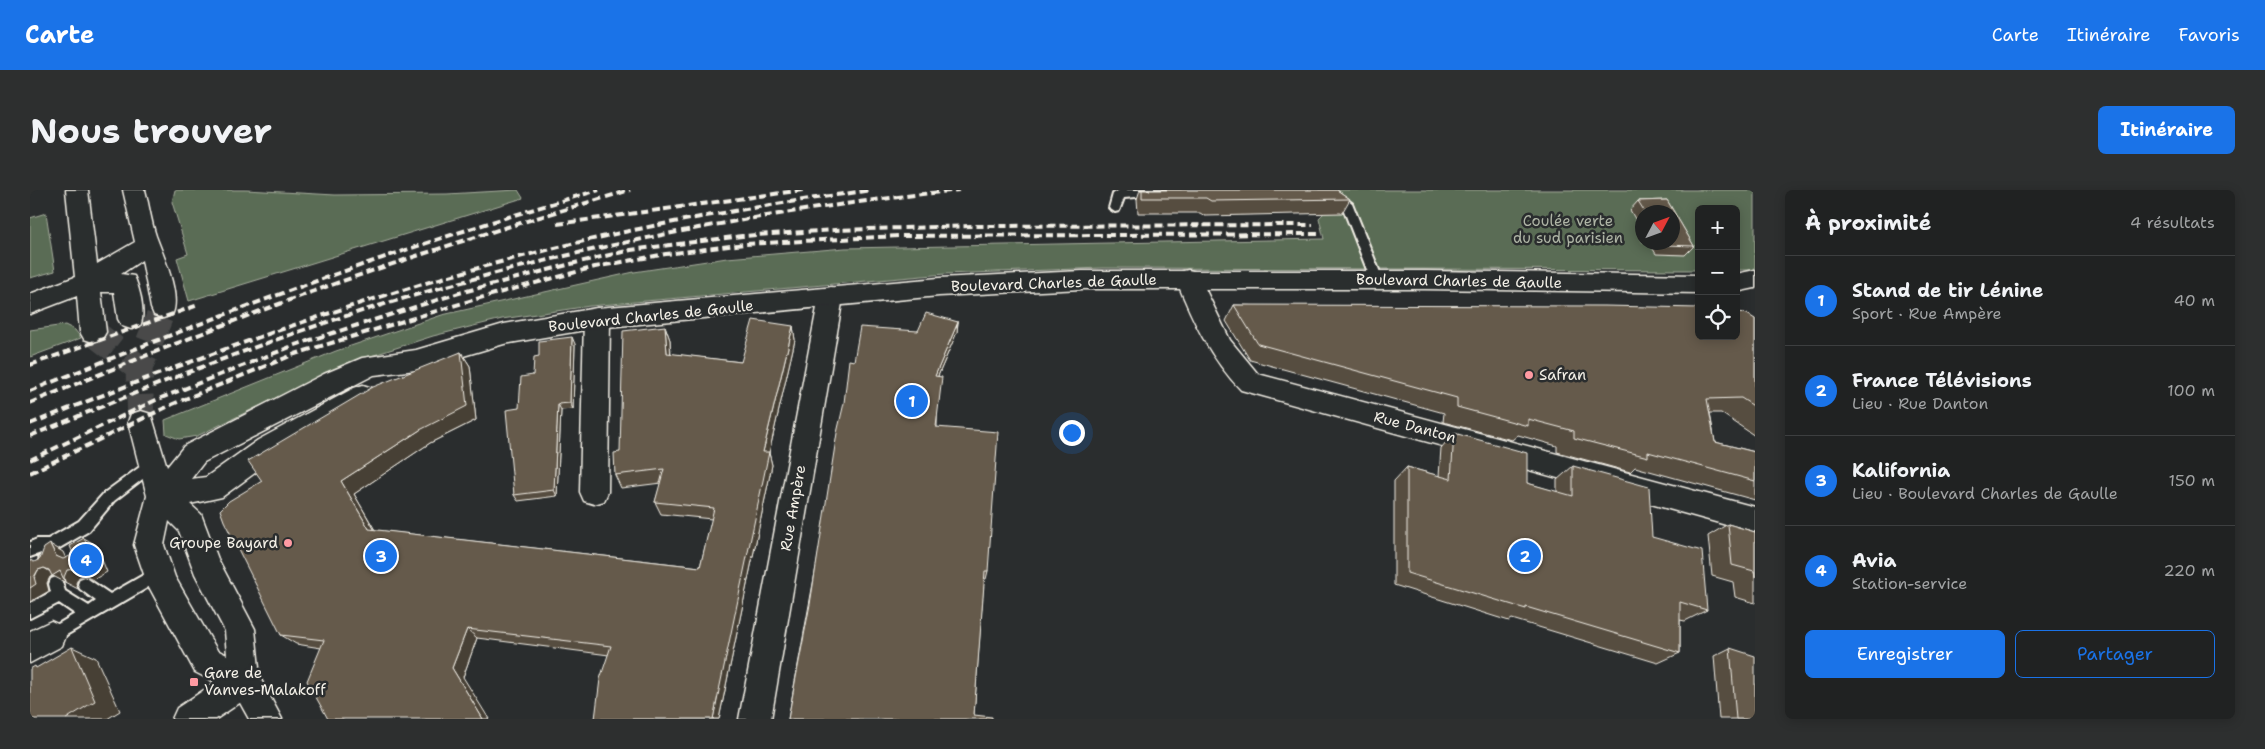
<!DOCTYPE html>
<html lang="fr">
<meta charset="utf-8">
<style>
body{margin:0;font-family:"Shantell Sans",sans-serif;background:#2d2f2f;color:#f1f3f6}
.controls{position:absolute;right:15px;top:15px;display:grid;overflow:hidden;border-radius:8px;box-shadow:0 2px 12px #0003}
.controls button{width:45px;height:45px;display:grid;place-items:center;padding:0;border:0;border-bottom:1px solid #3d3f40;background:#202222;color:#f1f3f6;font:25px sans-serif}
.compass{position:absolute;left:1605px;top:15px;width:45px;height:45px;border-radius:50%;background:#202222;box-shadow:0 2px 12px #0003;rotate:49deg}
.you{position:absolute;left:1041px;top:242px;width:18px;height:18px;margin:-12px;border:4px solid #fff;border-radius:50%;background:#1a73e8;box-shadow:0 0 0 8px #1a73e833}
.badge{display:grid;place-items:center;width:32px;height:32px;border-radius:50%;background:#1a73e8;color:#fff;font-size:16px;font-weight:700}
.pin{position:absolute;translate:-50% -50%;border:2px solid #fff;box-shadow:0 1px 5px #0006}
.list{margin:0;padding:0;list-style:none}
h2{display:flex;justify-content:space-between;align-items:center;height:65px;margin:0;padding:0 20px;font-size:21px}
h2 small{font-size:16px;font-weight:400;color:#a2a4a5}
.list li{display:grid;grid-template-columns:32px 1fr auto;gap:15px;align-items:center;box-sizing:border-box;height:90px;padding:0 20px;border-top:1px solid #3d3f40}
.list b{display:block;font-size:19px;white-space:nowrap}
.list p{margin:0;font-size:16px;white-space:nowrap;color:#a2a4a5}
.list em{font-size:16px;font-style:normal;color:#a2a4a5}
.actions{display:flex;gap:10px;padding:15px 20px}
.actions a{flex:1;padding:11px 0;border:1px solid #1a73e8;border-radius:8px;text-align:center;font-size:18px;color:#1a73e8}
.actions .main{background:#1a73e8;color:#fff}
.icon{flex:none;width:28px;height:28px;fill:none;stroke:currentColor;stroke-width:2;stroke-linecap:round;stroke-linejoin:round}
.map{position:relative;flex:none;width:1725px;height:529px;overflow:hidden;border-radius:8px}
header{display:flex;align-items:center;gap:30px;box-sizing:border-box;height:70px;padding:0 25px;background:#1a73e8;color:#fff}
header strong{font-size:24px}
nav{display:flex;gap:28px;margin-inline-start:auto;font-size:18px}
.intro{display:flex;align-items:center;justify-content:space-between;box-sizing:border-box;height:120px;padding:0 30px}
h1{margin:0;font-size:35px}
.button{padding:12px 22px;border-radius:8px;background:#1a73e8;color:#fff;font-size:18px;font-weight:700}
main{display:flex;gap:30px;padding:0 30px}
aside{flex:1;background:#202222;border-radius:8px;box-shadow:0 2px 12px #0003}
.map>svg:first-child{display:block}
.green{fill:#5a6c55;stroke:#a7ae9e;fill-rule:evenodd}
.lines{fill:none;stroke-linecap:round;stroke-linejoin:round}
.secondary-tunnel{stroke:#484a4a;stroke-width:27;stroke-dasharray:27 14;stroke-linecap:butt}
.service-casing{stroke:#f4f1e8;stroke-width:4}
.minor-casing{stroke:#f4f1e8;stroke-width:3}
.secondary-casing{stroke:#f4f1e8;stroke-width:3}
.service{fill:#2a2d2e;fill-rule:evenodd}
.minor{fill:#2a2d2e;fill-rule:evenodd}
.secondary{fill:#2a2d2e;fill-rule:evenodd}
.rail{stroke:#f4f1e8;stroke-width:4;stroke-dasharray:8 4;stroke-linecap:butt}
.wall{fill:#574d41;stroke:#f4f1e8}
.shaded-wall{fill:#473f35;stroke:#f4f1e8}
.building{fill:#655a4c;stroke:#f4f1e8}
.poi-dot{fill:#ff9aa2;stroke:#2a2d2e;stroke-width:2}
.labels{text-anchor:middle;dominant-baseline:central;stroke-width:5;stroke-linejoin:round;paint-order:stroke}
.park-label{font-size:15px;fill:#afb5a6;stroke:#2a2d2e}
.street-label{font-size:15px;fill:#f4f1e8;stroke:#2a2d2e}
.poi-label{font-size:15px;fill:#f4f1e8;stroke:#2a2d2e;text-anchor:start}
</style>
<header>
<strong>Carte</strong>
<nav><a>Carte</a><a>Itinéraire</a><a>Favoris</a></nav>
</header>
<div class="intro"><h1>Nous trouver</h1><a class="button">Itinéraire</a></div>
<main>
<div class="map">
<svg width="1725" height="529" viewBox="0 0 1725 529">
<rect width="100%" height="100%" fill="#2a2d2e"/>
<filter id="ink" filterUnits="userSpaceOnUse"><feTurbulence type="fractalNoise" baseFrequency=".02" numOctaves="2"/><feDisplacementMap in="SourceGraphic" scale="10" xChannelSelector="R" yChannelSelector="G"/><feConvolveMatrix kernelMatrix="1 2 1 2 8 2 1 2 1" color-interpolation-filters="sRGB"/></filter>
<g filter="url(#ink)">
<path class="green" d="M145 0H216L305 5 417 4 488 0 493 8 159 111 147 68 158 64 142 12Z
M1299 0H1725V80H1706V19H1669V80L1072 78 915 84 560 116 472 129 403 146 338 167 281 191 167 246 149 249 136 244 135 230 306 161 412 125 604 82 697 68 815 58 1294 49 1289 28 1296 21ZM1612 22H1642V52H1612Z
M16 23 25 81 0 88V28Z
M35 135 45 140 51 148 0 167V140Z"/>
<g class="lines">
<path class="secondary-tunnel" d="M63 142 109 178
M111 232 109 178 133 118"/>
<defs>
<path id="service" d="M1089 0H1150L1144 4 1094 8 1089 21 1085 22 1079 18 1083 4Z
M1290 0H1304L1322 13 1353 90 1351 93 1347 95 1341 90 1313 18Z
M122 268 127 270 129 274 127 278 84 311 59 341 26 360 21 375 16 377 11 375 9 370 11 363 0 367V352L7 349H18L49 331 74 303Z
M129 376 134 378 136 383 134 388 26 451 21 453 16 451 13 446 16 441 45 424 29 413 0 428V413L21 402 19 394 21 389 26 387 31 389 35 401 59 416 66 411 50 399 48 394 50 389 55 387 80 404Z"/>
<path id="minor" d="M1158 80 1167 82 1200 150 1228 184 1725 317V343L1211 200C1180 168 1162 129 1146 89L1149 82Z
M801 97 810 100 813 107 741 529H709L789 107 792 100Z
M567 118 576 121 580 128 578 302 574 311 564 314 554 311 550 302 554 128 558 121Z
M21 431 32 436 36 446 32 456 0 473V441Z
M215 476 226 480 231 491 226 502 186 529H142L147 518 204 480Z"/>
<path id="secondary" d="M36 0H58L67 74 105 52 93 0H115C119 15 121 31 126 46 133 65 152 106 142 125L133 128 124 125 121 118 112 70 91 84 104 86C110 99 116 124 110 136L101 139 92 136 88 129 84 102H71L76 142 72 149 63 152 54 149 50 142 47 106 0 124V104L45 87Z
M1725 80V98L1706 102V84Z
M1052 81H1395L1669 85V103L1395 99H1052L909 106 567 138 474 154 386 180 344 185 174 272 161 289 176 287 228 250 324 198 333 195 342 198 346 206 342 214 248 266 192 307 160 314 171 324 188 369 225 439 230 488 252 529H219L204 502 165 482 117 393 104 355 117 306 98 232 101 224 111 221 121 224 137 277 154 256 294 184 332 168 386 160 474 134 567 118 909 88ZM139 331 149 341 165 384 195 441 197 465 187 460 145 387 134 355Z"/>
</defs>
<use href="#service" class="service-casing"/>
<use href="#minor" class="minor-casing"/>
<use href="#secondary" class="secondary-casing"/>
<use href="#service" class="service"/>
<use href="#minor" class="minor"/>
<use href="#secondary" class="secondary"/>
<path class="rail" d="M527 34 773 0
M0 175 168 115
M0 201C187 125 375 55 569 0
M0 213C92 175 185 137 279 103 384 65 492 32 600 0
M0 234C169 166 340 104 517 60 624 33 733 15 842 0
M0 246C114 199 227 153 345 117 536 59 730 21 929 0
M0 270 126 210 265 155 429 103 545 73 601 60 712 46 805 40 944 36 1283 35
M0 283 143 214 265 164 446 109 565 77 636 64 715 54 868 46 1289 44"/>
</g>
<path class="wall" d="M1110 0H1307L1320 9 1312 23 1175 26 1170 23H1108L1107 9Z
M1637 10 1664 56 1655 65 1626 64 1619 52H1642V22H1612V41L1600 20 1608 11Z
M1204 115 1725 129V246L1691 223H1680L1685 252 1725 262V310L1605 277 1600 282 1527 262V256L1488 245 1482 250 1413 232 1414 223 1220 170 1196 131Z
M928 132 927 142 908 186 907 237 958 381 956 389H954L944 525 758 529 824 171 888 141Z
M635 136 640 150 641 164 711 172 763 136 765 150 739 263 742 275 689 529H565L579 465 447 448 433 487 291 458 266 454 251 445 232 291 431 162 440 176 446 230 400 253 324 304 345 340 670 377 682 329 631 324 625 312 631 293 591 298 585 285 590 262Z
M545 154 543 219 531 220 527 306 488 311 484 305 489 218 503 185 509 166Z
M1424 243 1497 293 1527 302V290L1543 276 1622 347 1677 420 1655 431 1650 430V463L1628 473 1482 429 1479 431 1364 395V291L1377 277 1409 286 1411 258Z
M1698 334 1725 342V413L1705 407 1703 392 1682 386 1678 346Z
M1700 458 1725 529H1689L1684 466Z"/>
<path class="shaded-wall" d="M928 132 927 142 904 195 905 186Z
M635 136 640 150 641 177 637 163Z
M763 136 765 150 739 263 742 275 689 529H683L733 262Z
M542 147 545 154 543 219 540 213Z
M431 162 440 176 446 230 400 253 324 304 351 351 339 339 311 291 390 240Z
M528 214 531 220 527 306 524 300Z
M54 348 66 355 77 382 63 390 55 386 49 387 46 393 48 399 23 386 20 387 17 393 19 401 0 412V398L8 380 14 378 24 384 30 381 44 379Z
M20 354 33 362 38 373 26 366Z
M437 439 447 448 433 487 459 529H453L422 478Z
M42 457 66 468 90 521 77 529H36Z"/>
<path class="building" d="M1112 0H1307L1320 9 1181 11 1176 8H1112Z
M1637 10 1664 56 1635 55 1633 52H1642V22H1615L1608 11Z
M1204 115 1575 116 1669 118V146H1706V121L1717 124 1725 129V217L1711 208 1677 209 1685 252 1725 262V291L1618 262V267L1544 248V241L1498 229V236L1427 217V208L1228 154Z
M896 123 928 132 905 186 912 187 906 237 968 242 958 381H955L944 525 962 527V529H758L780 414 807 243 814 213 819 170 824 171 830 137 888 141Z
M723 130 763 136 733 262H739L683 529H565L570 489 581 456 437 439 422 478 453 529H298L277 491 294 450 251 445 194 331 190 320 199 311 232 291 218 271 343 197 431 162 437 216 390 240 311 291 339 339 670 377 684 318 625 312 634 279 585 285 584 263 590 262 593 141 635 136 637 163 711 172Z
M542 147 540 213 528 214 524 300 484 305 476 220 489 218 491 187 503 185 504 167 509 166V151Z
M1424 243 1497 263V293L1543 306V276L1619 297 1622 347 1672 361 1677 420 1650 412V463L1496 417V419L1377 383V277L1421 289Z
M1698 334 1725 342V387L1724 381 1702 375Z
M54 348 65 375 51 383 44 379 37 380 34 387 35 392 30 381 22 386 19 380 14 378 8 380 4 387 6 394 0 398V370L4 372 10 369 14 358 20 354 26 366 33 369 40 366 42 361 40 356Z
M42 457 65 511 36 529H0V479L5 476 6 478Z
M1700 458 1725 466V529H1706Z"/>
</g>
<g class="poi-dot">
<circle cx="1499" cy="185" r="5"/>
<circle cx="258" cy="353" r="5"/>
<rect x="159" y="487" width="10" height="10" rx="2.5"/>
</g>
<g class="labels">
<g class="park-label">
<text x="1538" y="31">Coulée verte<tspan x="1538" dy="17">du sud parisien</tspan></text>
</g>
<g class="street-label">
<text transform="translate(1429 91) rotate(1)">Boulevard Charles de Gaulle</text>
<text transform="translate(1024 93) rotate(-2)">Boulevard Charles de Gaulle</text>
<text transform="translate(621 126) rotate(-6)">Boulevard Charles de Gaulle</text>
<text transform="translate(1385 237) rotate(15)">Rue Danton</text>
<text transform="translate(763 318) rotate(-80)">Rue Ampère</text>
</g>
<g class="poi-label">
<text x="1509" y="185">Safran</text>
<text x="248" y="353" text-anchor="end">Groupe Bayard</text>
<text x="174" y="483">Gare de<tspan x="174" dy="17">Vanves-Malakoff</tspan></text>
</g>
</g>
</svg>
<div class="controls">
<button>+</button>
<button>−</button>
<button><svg class="icon" aria-label="locate" viewBox="0 0 24 24"><circle cx="12" cy="12" r="6"/><path d="M12 2v4M12 18v4M2 12h4M18 12h4"/></svg></button>
</div>
<svg class="compass" viewBox="-18 -18 36 36"><path d="M0-13l5 13h-10z" fill="#e53935"/><path d="M0 13l5-13h-10z" fill="#a2a4a5"/></svg>
<div class="you"></div>
<div class="pin badge" style="left:882px;top:211px">1</div>
<div class="pin badge" style="left:1495px;top:366px">2</div>
<div class="pin badge" style="left:351px;top:366px">3</div>
<div class="pin badge" style="left:56px;top:370px">4</div>
</div>
<aside>
<h2>À proximité<small>4 résultats</small></h2>
<ul class="list">
<li><span class="badge">1</span><div><b>Stand de tir Lénine</b><p>Sport · Rue Ampère</p></div><em>40 m</em></li>
<li><span class="badge">2</span><div><b>France Télévisions</b><p>Lieu · Rue Danton</p></div><em>100 m</em></li>
<li><span class="badge">3</span><div><b>Kalifornia</b><p>Lieu · Boulevard Charles de Gaulle</p></div><em>150 m</em></li>
<li><span class="badge">4</span><div><b>Avia</b><p>Station-service</p></div><em>220 m</em></li>
</ul>
<div class="actions"><a class="main">Enregistrer</a><a>Partager</a></div>
</aside>
</main>
